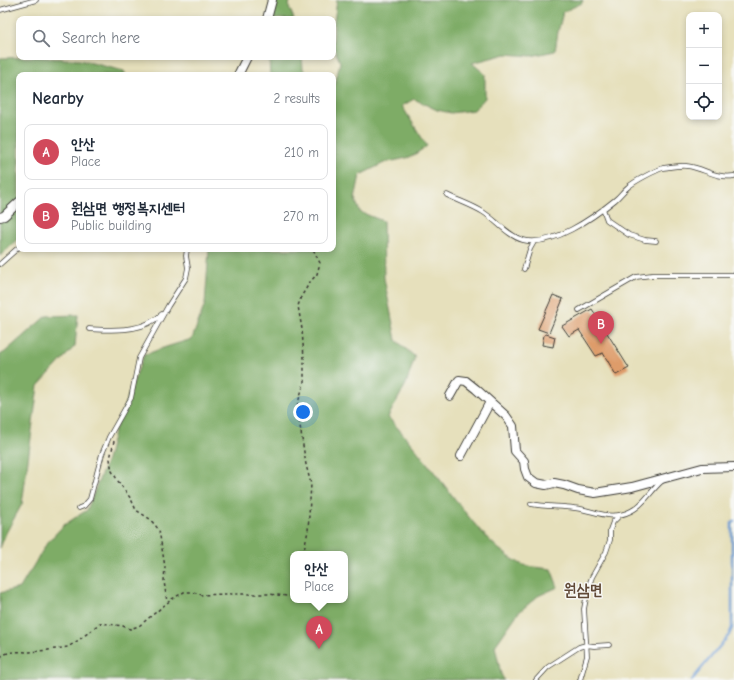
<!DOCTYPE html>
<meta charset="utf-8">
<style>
body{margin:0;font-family:"Comic Neue","Poor Story",sans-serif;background:#f6f6f7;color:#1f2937}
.controls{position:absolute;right:12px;top:12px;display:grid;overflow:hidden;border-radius:8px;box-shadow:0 2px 6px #0003}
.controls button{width:36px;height:36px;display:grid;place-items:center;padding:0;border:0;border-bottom:1px solid #e0e1e3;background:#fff;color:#1f2937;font:20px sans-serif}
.you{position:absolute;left:303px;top:412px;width:14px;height:14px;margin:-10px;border:3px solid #fff;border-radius:50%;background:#1a73e8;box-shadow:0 0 0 6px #1a73e833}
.badge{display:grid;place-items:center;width:26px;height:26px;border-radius:50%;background:#d1495b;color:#fff;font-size:13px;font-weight:700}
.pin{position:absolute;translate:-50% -33px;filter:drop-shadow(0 1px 2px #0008)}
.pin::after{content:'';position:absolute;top:21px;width:14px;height:12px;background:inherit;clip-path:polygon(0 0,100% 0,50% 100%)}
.popup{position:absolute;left:290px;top:551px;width:58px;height:52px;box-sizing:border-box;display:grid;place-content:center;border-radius:8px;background:#fff;filter:drop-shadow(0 1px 3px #0005);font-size:13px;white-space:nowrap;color:#747a83}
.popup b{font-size:15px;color:#1f2937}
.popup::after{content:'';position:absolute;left:50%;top:100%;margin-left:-8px;border:8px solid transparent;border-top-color:#fff}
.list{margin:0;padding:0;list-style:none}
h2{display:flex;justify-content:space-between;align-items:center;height:52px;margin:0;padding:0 16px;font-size:17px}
h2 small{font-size:13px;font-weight:400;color:#747a83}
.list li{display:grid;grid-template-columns:26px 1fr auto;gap:12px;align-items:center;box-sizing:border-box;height:56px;margin:0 8px 8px;padding:0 8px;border:1px solid #e0e1e3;border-radius:8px}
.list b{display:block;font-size:15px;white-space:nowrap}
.list p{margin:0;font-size:13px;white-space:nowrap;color:#747a83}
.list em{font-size:13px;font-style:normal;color:#747a83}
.icon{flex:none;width:22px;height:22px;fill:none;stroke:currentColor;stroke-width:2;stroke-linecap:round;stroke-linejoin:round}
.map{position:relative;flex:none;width:734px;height:680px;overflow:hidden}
.search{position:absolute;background:#fff;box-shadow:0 2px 6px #0003;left:16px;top:16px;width:320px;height:44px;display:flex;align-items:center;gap:10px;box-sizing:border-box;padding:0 14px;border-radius:8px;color:#747a83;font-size:15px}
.panel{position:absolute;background:#fff;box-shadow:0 2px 6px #0003;left:16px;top:72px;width:320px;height:180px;border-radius:8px}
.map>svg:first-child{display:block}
.forest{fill:#7eac66;stroke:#4d6441;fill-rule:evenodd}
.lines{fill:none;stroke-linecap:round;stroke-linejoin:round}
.stream{stroke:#6d9dd7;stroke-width:2.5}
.building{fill:#de9c6a}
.lane-casing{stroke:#3a3934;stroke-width:5.5}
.street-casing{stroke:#3a3934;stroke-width:10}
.path{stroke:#3a3934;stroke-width:1.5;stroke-dasharray:3 3;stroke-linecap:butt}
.lane{stroke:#fff;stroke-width:4}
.street{stroke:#fff;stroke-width:8}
.labels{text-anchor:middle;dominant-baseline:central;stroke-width:3;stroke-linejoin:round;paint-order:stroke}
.district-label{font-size:16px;font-weight:bold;fill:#604937;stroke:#f6f6f2}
</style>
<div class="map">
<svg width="734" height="680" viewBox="0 0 734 680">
<rect width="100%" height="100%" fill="#f6f6f2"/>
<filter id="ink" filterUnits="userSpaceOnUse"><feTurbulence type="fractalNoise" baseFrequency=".025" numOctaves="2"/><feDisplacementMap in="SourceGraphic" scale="8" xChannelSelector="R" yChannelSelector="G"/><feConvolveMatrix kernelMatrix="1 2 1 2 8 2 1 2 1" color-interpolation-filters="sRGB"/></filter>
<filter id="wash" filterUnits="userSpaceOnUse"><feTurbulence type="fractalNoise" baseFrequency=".012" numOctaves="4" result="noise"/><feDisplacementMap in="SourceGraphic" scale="16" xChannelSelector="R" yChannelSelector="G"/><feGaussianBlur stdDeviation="0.9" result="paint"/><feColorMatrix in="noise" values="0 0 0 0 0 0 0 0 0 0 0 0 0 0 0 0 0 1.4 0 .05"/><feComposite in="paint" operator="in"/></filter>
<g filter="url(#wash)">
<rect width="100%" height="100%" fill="#e6e0bc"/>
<path class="forest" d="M275 0H290L289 7 294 19H271Z
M337 0H583L582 3 563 12 558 32 555 51 531 56 506 54 472 63 485 74V98L474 110 451 113 437 110 414 99 402 106 427 146 411 157 384 163 360 175 355 199 360 212 383 221 384 278 396 340 415 357 406 384 388 417C409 440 429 465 448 490 470 518 489 547 521 564 528 567 544 568 551 569L558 587 538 596 518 613 495 646 501 674 504 680H0V593L20 588 47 543 64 525 87 510 107 460 114 432 144 355 166 347 192 339 205 304 209 249H333V87L335 85 340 62 333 46 334 22ZM293 554H345V600H293Z
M32 57 80 60 124 71 126 75H19V238L0 256V58Z
M269 57H302L303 69 307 75H270Z
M78 315 75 346 38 386 22 504 6 533 0 548V355L5 352 46 316Z"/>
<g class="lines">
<path class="stream" d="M692 680 729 635 732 628V523L734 521"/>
</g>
<g id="blocks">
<path class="building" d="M553 295 563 299 549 333 538 329Z
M592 309 629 368 616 375 603 353 596 356 579 330 569 336 562 326Z
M546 334 555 337 553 347 542 345 544 335Z"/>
</g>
</g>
<g filter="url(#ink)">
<use href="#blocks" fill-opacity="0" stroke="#3a3934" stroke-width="1"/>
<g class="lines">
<defs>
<path id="lane" d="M0 10 36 0
M447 195C459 201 472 205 483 212 496 220 508 236 523 240 551 248 594 217 615 200 620 196 623 191 628 187 635 181 654 171 663 168 670 167 680 165 687 166 704 168 716 179 734 176
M603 209 607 220 629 235 645 240 656 241
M0 264 19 247
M524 269 530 249 534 242
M579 310 636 277 652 275H734
M89 329C109 330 137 332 154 320 157 319 159 316 162 314
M531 504C546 507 560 506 574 508 595 510 609 522 631 511 644 505 651 490 662 481
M79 508 84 506 90 499 102 454 109 437 131 398 139 358 168 306 186 278 188 268 186 256 187 249
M536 680 548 667 579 647 586 645 594 646 609 645
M580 680 587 656 584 609 588 588 592 577 606 552 610 540V530L613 522 619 516"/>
<path id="street" d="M267 19 272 0
M238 75 247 57
M0 217 4 216 19 202
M450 396 459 380 466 381 476 389 506 416 513 426 515 451 524 461 525 469 528 477 536 483 546 485 554 483 564 485 578 490 595 493 632 487 702 468 734 467
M461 456 490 402"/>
</defs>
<use href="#lane" class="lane-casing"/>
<use href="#street" class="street-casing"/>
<path class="path" d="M114 441 110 459 111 466 112 471 118 481 131 499 136 510 150 519 159 530 165 567 164 581 167 602
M304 554 305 544 308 531 311 484 306 465 297 406 304 383V358L302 329 298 306 301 297 310 282 317 274 320 263 313 249
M0 657C9 650 20 652 30 652 39 651 59 649 67 647 77 643 91 630 100 623L123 626 130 629 139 626 172 599 184 592H193L202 595 226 594H268L287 596H293"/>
<use href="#lane" class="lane"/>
<use href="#street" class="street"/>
</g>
</g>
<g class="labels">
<g class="district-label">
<text x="583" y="590">원삼면</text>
</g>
</g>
</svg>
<div class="controls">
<button>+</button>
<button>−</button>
<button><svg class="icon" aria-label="locate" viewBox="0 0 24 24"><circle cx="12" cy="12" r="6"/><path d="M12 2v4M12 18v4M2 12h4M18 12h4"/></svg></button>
</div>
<div class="you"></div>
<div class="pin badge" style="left:319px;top:649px">A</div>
<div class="popup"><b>안산</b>Place</div>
<div class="pin badge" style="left:601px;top:344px">B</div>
<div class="search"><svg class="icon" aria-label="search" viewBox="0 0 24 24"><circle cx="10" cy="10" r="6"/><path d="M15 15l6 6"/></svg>Search here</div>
<section class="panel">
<h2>Nearby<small>2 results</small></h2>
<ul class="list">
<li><span class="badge">A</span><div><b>안산</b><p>Place</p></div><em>210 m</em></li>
<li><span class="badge">B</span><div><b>원삼면 행정복지센터</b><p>Public building</p></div><em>270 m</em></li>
</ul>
</section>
</div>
